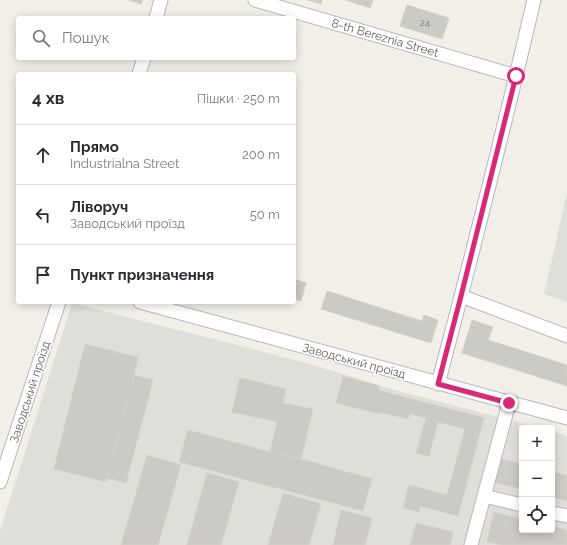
<!DOCTYPE html>
<html lang="uk">
<meta charset="utf-8">
<style>
body{margin:0;font-family:Raleway,sans-serif;background:#f2f2f3;color:#2b2b33}
.controls{position:absolute;right:12px;bottom:12px;display:grid;overflow:hidden;border-radius:4px;box-shadow:0 2px 10px #0003}
.controls button{width:36px;height:36px;display:grid;place-items:center;padding:0;border:0;border-bottom:1px solid #e1e1e2;background:#fff;color:#2b2b33;font:20px sans-serif}
.stop{position:absolute;width:12px;height:12px;margin:-9px;border:3px solid #db2777;border-radius:50%;background:#fff}
.stop.end{background:#db2777;border-color:#fff;box-shadow:0 1px 4px #0008}
.list{margin:0;padding:0;list-style:none}
h2{display:flex;justify-content:space-between;align-items:center;height:52px;margin:0;padding:0 16px;font-size:17px}
h2 small{font-size:13px;font-weight:400;color:#7c7c81}
.list li{display:grid;grid-template-columns:26px 1fr auto;gap:12px;align-items:center;box-sizing:border-box;height:60px;padding:0 16px;border-top:1px solid #e1e1e2}
.list b{display:block;font-size:15px;white-space:nowrap}
.list p{margin:0;font-size:13px;white-space:nowrap;color:#7c7c81}
.list em{font-size:13px;font-style:normal;color:#7c7c81}
.icon{flex:none;width:22px;height:22px;fill:none;stroke:currentColor;stroke-width:2;stroke-linecap:round;stroke-linejoin:round}
.map{position:relative;flex:none;width:567px;height:545px;overflow:hidden}
.search{position:absolute;background:#fff;box-shadow:0 2px 10px #0003;left:16px;top:16px;width:280px;height:44px;display:flex;align-items:center;gap:10px;box-sizing:border-box;padding:0 14px;border-radius:4px;color:#7c7c81;font-size:15px}
.panel{position:absolute;background:#fff;box-shadow:0 2px 10px #0003;left:16px;top:72px;width:280px;height:232px;border-radius:4px}
.map>svg:first-child{display:block}
.industrial{fill:#e0deda}
.building{fill:#cccac5;stroke:#d6d1c6}
.lines{fill:none;stroke-linecap:round;stroke-linejoin:round}
.minor-casing{stroke:#b5b8bc;stroke-width:15}
.minor{stroke:#fff;stroke-width:13}
.route{stroke:#db2777;stroke-width:5}
.labels{text-anchor:middle;dominant-baseline:central;stroke-width:3;stroke-linejoin:round;paint-order:stroke}
.number-label{font-size:10px;fill:#7a7d7f}
.street-label{font-size:12px;fill:#5f6368;stroke:#fff}
</style>
<div class="map">
<svg width="567" height="545" viewBox="0 0 567 545">
<rect width="100%" height="100%" fill="#f1efe8"/>
<path class="industrial" d="M567 193V302L544 294Z
M72 303 307 363 391 389 540 428H522V530H552V431L567 436V545H0V531L68 316Z"/>
<path class="building" d="M129 0H143L141 4Z
M308 0H322L321 4Z
M346 0H373L370 8Z
M407 5 449 18 442 39 400 26Z
M294 279 306 283 301 301 294 299Z
M327 291 422 321 424 315 438 320 431 343 321 309Z
M472 320 493 327 488 340 567 365V386L462 353Z
M85 344 138 357 134 375 106 482 54 469Z
M134 375 153 380 126 483 107 478Z
M343 376 379 386 378 390 484 418 458 516 420 506 419 512 403 508 409 485 447 495 465 429 438 422 429 456 416 453 426 418 410 414 408 419 380 412V414L336 403Z
M240 378 286 389 283 403 313 409 301 459 270 452 277 422 232 412Z
M188 430 270 452 301 459 372 479 363 511 179 462Z
M147 455 181 465 158 545H121Z
M495 458 522 464V489L489 481Z
M552 472 567 476V501L552 497Z
M207 473 239 482 221 545H187Z
M283 493 321 504 309 545H268Z
M341 510 372 518 365 545H333Z
M494 512 522 519V530H552V526L567 530V545H502L487 542Z
M416 523 453 532 450 545H410Z"/>
<g class="lines">
<defs>
<path id="minor" d="M255 0 516 76
M156 18 161 0
M139 74 144 58
M461 296 567 336
M140 302 567 418
M438 384C472 256 504 128 534 0
M0 482 59 302
M484 496 522 505
M552 513 567 516
M471 545 509 403"/>
</defs>
<use href="#minor" class="minor-casing"/>
<use href="#minor" class="minor"/>
</g>
<g class="lines">
<path class="route" d="M509 403 438 384 461 296 516 76"/>
</g>
<g class="labels">
<g class="number-label">
<text x="425" y="22">24</text>
</g>
<g class="street-label">
<text transform="translate(385 38) rotate(16)">8-th Bereznia Street</text>
<text transform="translate(354 361) rotate(15)">Заводський проїзд</text>
<text transform="translate(30 392) rotate(-72)">Заводський проїзд</text>
</g>
</g>
</svg>
<div class="controls">
<button>+</button>
<button>−</button>
<button><svg class="icon" aria-label="locate" viewBox="0 0 24 24"><circle cx="12" cy="12" r="6"/><path d="M12 2v4M12 18v4M2 12h4M18 12h4"/></svg></button>
</div>
<div class="stop" style="left:516px;top:76px"></div>
<div class="stop end" style="left:509px;top:403px"></div>
<div class="search"><svg class="icon" aria-label="search" viewBox="0 0 24 24"><circle cx="10" cy="10" r="6"/><path d="M15 15l6 6"/></svg>Пошук</div>
<section class="panel">
<h2>4 хв<small>Пішки · 250 m</small></h2>
<ul class="list">
<li><svg class="icon" aria-label="ahead" viewBox="0 0 24 24"><path d="M12 20V5M6 11l6-6 6 6"/></svg><div><b>Прямо</b><p>Industrialna Street</p></div><em>200 m</em></li>
<li><svg class="icon" aria-label="left" viewBox="0 0 24 24"><path d="M17 20v-9H6M10 6l-5 5 5 5"/></svg><div><b>Ліворуч</b><p>Заводський проїзд</p></div><em>50 m</em></li>
<li><svg class="icon" aria-label="arrive" viewBox="0 0 24 24"><path d="M6 21V4h12l-3 4 3 4H6"/></svg><div><b>Пункт призначення</b></div></li>
</ul>
</section>
</div>
